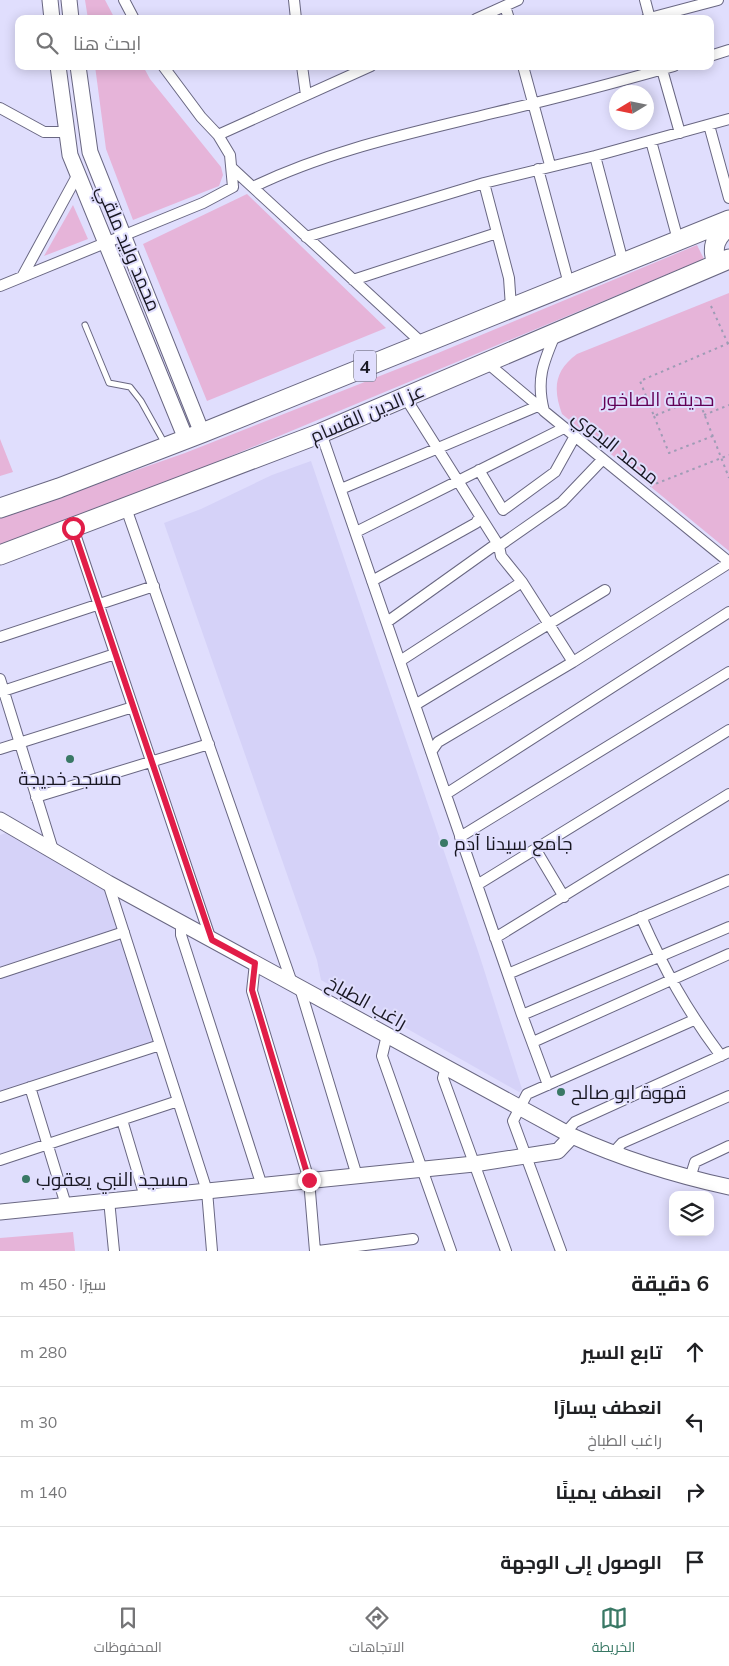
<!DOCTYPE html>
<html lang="ar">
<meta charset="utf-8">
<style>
body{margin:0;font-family:Mulish,Cairo,sans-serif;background:#f6f6f6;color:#202124;direction:rtl}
.controls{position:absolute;right:15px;bottom:15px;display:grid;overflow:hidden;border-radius:10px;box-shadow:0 2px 12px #0003}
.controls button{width:45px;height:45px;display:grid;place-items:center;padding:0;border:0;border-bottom:1px solid #e0e0e0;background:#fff;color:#202124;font:25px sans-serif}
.compass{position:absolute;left:609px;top:85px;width:45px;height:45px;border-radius:50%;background:#fff;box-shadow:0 2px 12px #0003;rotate:260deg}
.stop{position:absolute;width:15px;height:15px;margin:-11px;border:4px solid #e11d48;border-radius:50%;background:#fff}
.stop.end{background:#e11d48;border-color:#fff;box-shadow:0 1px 5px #0008}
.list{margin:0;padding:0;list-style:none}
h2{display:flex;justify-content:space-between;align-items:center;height:65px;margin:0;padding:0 20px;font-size:21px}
h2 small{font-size:16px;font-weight:400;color:#757577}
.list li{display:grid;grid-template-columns:32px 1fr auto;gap:15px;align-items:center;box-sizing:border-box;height:70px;padding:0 20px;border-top:1px solid #e0e0e0}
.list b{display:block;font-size:19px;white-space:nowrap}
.list p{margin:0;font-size:16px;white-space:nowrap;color:#757577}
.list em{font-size:16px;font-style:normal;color:#757577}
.icon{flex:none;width:28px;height:28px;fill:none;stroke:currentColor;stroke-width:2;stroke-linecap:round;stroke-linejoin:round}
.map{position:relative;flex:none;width:729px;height:1251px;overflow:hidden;direction:ltr}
.search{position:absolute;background:#fff;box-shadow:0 2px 12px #0003;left:15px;right:15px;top:15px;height:55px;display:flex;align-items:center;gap:12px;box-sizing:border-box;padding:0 18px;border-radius:10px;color:#757577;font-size:19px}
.sheet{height:345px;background:#fff}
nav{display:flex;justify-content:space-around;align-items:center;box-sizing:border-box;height:70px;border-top:1px solid #e0e0e0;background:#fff;font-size:14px;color:#757577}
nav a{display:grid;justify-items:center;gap:2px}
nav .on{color:#397865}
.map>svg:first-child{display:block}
.built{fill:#d5d2f8}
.green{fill:#e6b4d9}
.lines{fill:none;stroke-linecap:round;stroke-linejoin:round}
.lane-casing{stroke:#696782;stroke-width:7}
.street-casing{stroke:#696782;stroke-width:12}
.secondary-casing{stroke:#696782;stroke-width:17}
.highway-casing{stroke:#696782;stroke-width:21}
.path{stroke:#9e9cb5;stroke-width:2;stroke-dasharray:2.5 4;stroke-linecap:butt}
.lane{stroke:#fff;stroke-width:5}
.street{stroke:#fff;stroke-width:10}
.secondary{stroke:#fff;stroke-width:15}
.highway{stroke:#fff;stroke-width:19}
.route{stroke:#e11d48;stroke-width:6}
.poi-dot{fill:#397865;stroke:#e0defd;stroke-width:2}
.labels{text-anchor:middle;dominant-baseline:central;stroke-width:4;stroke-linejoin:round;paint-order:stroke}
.shield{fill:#e0defd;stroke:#545364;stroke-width:1}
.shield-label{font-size:18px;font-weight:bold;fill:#181722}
.street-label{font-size:19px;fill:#181722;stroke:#e0defd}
.park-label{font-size:19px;fill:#620056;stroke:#e0defd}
.poi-label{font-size:19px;fill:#181722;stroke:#e0defd;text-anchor:start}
</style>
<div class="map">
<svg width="729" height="1251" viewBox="0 0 729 1251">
<rect width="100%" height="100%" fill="#e0defd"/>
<path class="built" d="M311 461 479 954 522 1089 519 1092 321 980 317 960 164 523 201 509 272 475Z
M9 832 106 888 156 1043 0 1094V835Z"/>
<path class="green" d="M85 0H105L115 19H88Z
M95 66H143L150 79 221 167 223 175 219 186 133 220 106 149Z
M247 194 386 328 207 401 143 244Z
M73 205 88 239 44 256Z
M697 245 704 259 123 501 0 547V518L185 453 438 353Z
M729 293V551L562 414C553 389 554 371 577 354Z
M0 439 13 472 0 476Z
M73 1232 75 1251H0V1238Z"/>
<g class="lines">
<defs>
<path id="lane" d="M85 325 109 383 130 387 141 401 165 444"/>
<path id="street" d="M124 0 134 19
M294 0 296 19
M645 0 650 19
M505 6 509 19
M476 19 518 0
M646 19 718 0
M710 56 729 50
M302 66 306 95
M523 66 550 165
M661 66 680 133
M0 108 44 132H67
M709 125 729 198
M218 135 371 66
M651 141 678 240
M595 156 623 262
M233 169 422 343
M538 169 569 284
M484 183 509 278 511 307
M253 187C329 150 412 133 493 113 554 99 614 83 674 66
M306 237 484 183 595 156 729 119
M22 277 77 176
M353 280 497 233
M0 286 203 203 233 187 230 155 218 135 201 117 163 66
M555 335C543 363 536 380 544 411L729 562
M486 362 542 409
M405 397 499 546 501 556 522 582 573 662
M321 433 522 1015 548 1085
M479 470 503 510 555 472 575 436
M341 489 538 406
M126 508 292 983
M73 528 211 940
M356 532 564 428
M372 581 476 523 480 516
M387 622 492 547 499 546 562 502 603 459
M0 637 154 586
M400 661 522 582
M0 679 53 850
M0 692 115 654
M415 705 605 590
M0 749 133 707
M431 752 438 742 573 662 729 563
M446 794 729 612
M36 797 209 744
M460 837 729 672
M536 850 564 897
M108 883 207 1191 212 1251
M477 885 729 730
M641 917C665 971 686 1009 721 1056
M181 923V935L262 1186
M495 938 729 794
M255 963 252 991 309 1180 315 1251
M0 973 124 932
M508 974 729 880
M300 988 357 1176
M522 1015 729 927
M387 1035 382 1056 451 1251
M533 1042 729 954
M446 1067 443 1078 506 1251
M30 1087 66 1205
M0 1097 160 1045
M122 1120 145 1197
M566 1132 575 1122 729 1052
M612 1154 622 1143 729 1096
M0 1160 178 1101
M690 1178 695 1162 729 1146
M109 1200 114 1251
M318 1251 413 1239
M561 1251 513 1121 527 1094 694 1020"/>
<path id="secondary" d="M50 0 52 19
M69 0 71 19
M58 66 70 155 186 439
M78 66 90 152 202 433
M0 820 108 883 572 1136C623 1159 674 1175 729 1187
M0 1212 474 1164 558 1151 572 1136"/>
<path id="highway" d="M717 264C711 247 715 237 729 226
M0 508 59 488 202 433 729 220
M0 555 321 433 729 259"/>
</defs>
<use href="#lane" class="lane-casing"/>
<use href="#street" class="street-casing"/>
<use href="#secondary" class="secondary-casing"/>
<use href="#highway" class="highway-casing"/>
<path class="path" d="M711 306 729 346
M729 343 640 381 654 416 698 398 729 478
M704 415 729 405
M654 416 669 453 713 436
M650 486 729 455"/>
<use href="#lane" class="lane"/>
<use href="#street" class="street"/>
<use href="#secondary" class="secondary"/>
<use href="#highway" class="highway"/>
</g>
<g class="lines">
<path class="route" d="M73 528 212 940 255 963 252 990 309 1180"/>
</g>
<g class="poi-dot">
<circle cx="70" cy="759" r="5"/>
<circle cx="444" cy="843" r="5"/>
<circle cx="561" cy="1092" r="5"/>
<circle cx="26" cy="1179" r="5"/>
</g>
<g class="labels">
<rect class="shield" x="354" y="350.5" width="22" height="31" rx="4"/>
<g class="shield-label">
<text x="365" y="366">4</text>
</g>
<g class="street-label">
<text transform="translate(129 248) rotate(67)">محمد وليد ملقي</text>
<text transform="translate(367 413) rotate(-23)">عز الدين القسام</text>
<text transform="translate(616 447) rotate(39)">محمد البدوي</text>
<text transform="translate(367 1002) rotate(29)">راغب الطباخ</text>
</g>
<g class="park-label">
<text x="658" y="399">حديقة الصاخور</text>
</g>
<g class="poi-label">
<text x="70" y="778" text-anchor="middle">مسجد خديجة</text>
<text x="454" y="843">جامع سيدنا آدم</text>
<text x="571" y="1092">قهوة ابو صالح</text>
<text x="36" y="1179">مسجد النبي يعقوب</text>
</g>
</g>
</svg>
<div class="controls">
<button><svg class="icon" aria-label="layers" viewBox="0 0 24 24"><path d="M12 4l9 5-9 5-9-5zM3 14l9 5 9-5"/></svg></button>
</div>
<svg class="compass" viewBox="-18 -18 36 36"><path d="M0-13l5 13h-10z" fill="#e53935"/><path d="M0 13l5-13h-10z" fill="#757577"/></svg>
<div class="stop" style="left:73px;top:528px"></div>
<div class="stop end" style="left:309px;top:1180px"></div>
<div class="search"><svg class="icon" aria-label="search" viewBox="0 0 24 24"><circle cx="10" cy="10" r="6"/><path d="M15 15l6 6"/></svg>ابحث هنا</div>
</div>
<section class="sheet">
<h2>6 دقيقة<small>سيرًا · 450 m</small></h2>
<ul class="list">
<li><svg class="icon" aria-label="ahead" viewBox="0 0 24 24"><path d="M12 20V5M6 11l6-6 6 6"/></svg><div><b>تابع السير</b></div><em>280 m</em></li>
<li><svg class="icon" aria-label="left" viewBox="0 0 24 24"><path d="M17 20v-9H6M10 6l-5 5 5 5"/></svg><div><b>انعطف يسارًا</b><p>راغب الطباخ</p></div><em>30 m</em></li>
<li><svg class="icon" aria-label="right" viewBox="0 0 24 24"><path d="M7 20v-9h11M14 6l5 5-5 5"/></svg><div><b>انعطف يمينًا</b></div><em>140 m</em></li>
<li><svg class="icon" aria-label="arrive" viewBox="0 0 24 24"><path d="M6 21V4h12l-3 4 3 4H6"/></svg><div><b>الوصول إلى الوجهة</b></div></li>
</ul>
</section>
<nav>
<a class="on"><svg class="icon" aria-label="map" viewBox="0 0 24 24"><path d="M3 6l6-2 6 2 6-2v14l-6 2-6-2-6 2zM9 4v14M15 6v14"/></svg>الخريطة</a>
<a><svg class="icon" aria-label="directions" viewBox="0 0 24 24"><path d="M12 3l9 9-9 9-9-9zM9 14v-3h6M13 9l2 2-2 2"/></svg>الاتجاهات</a>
<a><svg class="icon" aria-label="saved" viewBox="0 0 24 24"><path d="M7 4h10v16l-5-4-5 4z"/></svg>المحفوظات</a>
</nav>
